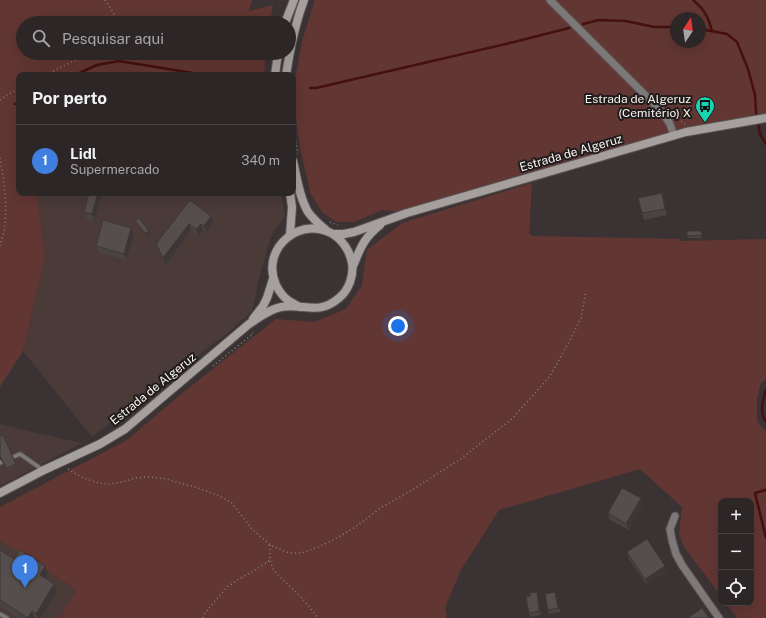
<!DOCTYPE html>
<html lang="pt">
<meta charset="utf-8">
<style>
body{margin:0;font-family:"Public Sans",sans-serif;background:#383232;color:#f1f3f6}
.controls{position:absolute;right:12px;bottom:12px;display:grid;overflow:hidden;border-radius:8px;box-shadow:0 4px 16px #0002}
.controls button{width:36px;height:36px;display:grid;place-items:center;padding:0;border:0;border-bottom:1px solid #484343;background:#2c2626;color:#f1f3f6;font:20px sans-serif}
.compass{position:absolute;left:670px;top:12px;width:36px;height:36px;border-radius:50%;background:#2c2626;box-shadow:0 4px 16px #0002;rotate:13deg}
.you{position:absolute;left:398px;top:326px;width:14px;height:14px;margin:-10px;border:3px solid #fff;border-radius:50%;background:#1a73e8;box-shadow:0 0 0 6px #1a73e833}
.badge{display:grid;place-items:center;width:26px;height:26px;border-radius:50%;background:#17d5b2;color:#fff;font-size:13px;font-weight:700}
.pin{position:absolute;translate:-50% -33px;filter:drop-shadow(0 1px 2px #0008)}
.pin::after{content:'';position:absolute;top:21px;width:14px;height:12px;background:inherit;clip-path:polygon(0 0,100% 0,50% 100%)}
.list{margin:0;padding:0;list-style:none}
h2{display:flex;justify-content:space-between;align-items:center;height:52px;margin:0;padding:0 16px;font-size:17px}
h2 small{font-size:13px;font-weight:400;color:#a6a5a7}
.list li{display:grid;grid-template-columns:26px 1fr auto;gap:12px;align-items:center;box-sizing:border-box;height:72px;padding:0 16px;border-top:1px solid #484343}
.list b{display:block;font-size:15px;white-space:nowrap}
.list p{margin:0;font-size:13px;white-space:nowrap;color:#a6a5a7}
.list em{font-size:13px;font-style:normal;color:#a6a5a7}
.icon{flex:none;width:22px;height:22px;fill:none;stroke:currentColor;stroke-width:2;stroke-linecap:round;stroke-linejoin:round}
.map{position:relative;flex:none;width:766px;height:618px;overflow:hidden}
.search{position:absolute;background:#2c2626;box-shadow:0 4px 16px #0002;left:16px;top:16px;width:280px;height:44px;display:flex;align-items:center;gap:10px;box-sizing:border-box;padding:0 14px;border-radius:22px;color:#a6a5a7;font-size:15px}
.panel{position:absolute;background:#2c2626;box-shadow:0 4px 16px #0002;left:16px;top:72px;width:280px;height:124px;border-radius:8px}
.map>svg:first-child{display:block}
.built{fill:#4a3b39}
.green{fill:#623633;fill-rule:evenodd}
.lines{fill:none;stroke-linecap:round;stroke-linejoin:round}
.stream{stroke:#45100f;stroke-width:2.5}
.lane-casing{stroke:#595252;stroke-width:5.5}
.street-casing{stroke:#595252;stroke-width:9}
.secondary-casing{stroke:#595252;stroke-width:10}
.path{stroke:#888181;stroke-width:1.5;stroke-dasharray:1 3;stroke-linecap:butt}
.lane{stroke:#7d7978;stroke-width:3.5}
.street{stroke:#7d7978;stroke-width:7}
.secondary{stroke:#a59f9e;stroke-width:8}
.wall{fill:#4a4342}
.shaded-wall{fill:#3c3736}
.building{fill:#564e4d;stroke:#3c3736}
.labels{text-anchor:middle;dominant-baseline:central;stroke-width:4;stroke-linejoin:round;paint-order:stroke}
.poi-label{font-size:12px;fill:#f9f4f3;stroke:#201c1c;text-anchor:end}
.street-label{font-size:12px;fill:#f9f4f3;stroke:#201c1c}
</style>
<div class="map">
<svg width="766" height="618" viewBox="0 0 766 618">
<rect width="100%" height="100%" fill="#3b3333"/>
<path class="built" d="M37 193H281L285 216 272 234 260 274 252 311 230 331 92 437 23 351 45 258Z
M0 424 24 430 82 443 0 486Z
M0 540 77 590 59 618H0Z"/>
<path class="green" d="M0 0H252L249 11 273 5 270 23H23V53H266L264 75H19V193H37L45 258 23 351 0 387Z
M315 0H766V113L398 212 382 210 354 222H337L322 212 310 192 300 148 294 104 295 80 302 41ZM676 18H700V42H676Z
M532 183 529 234 534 236 680 239V241L766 239V379L761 383 757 398V421L766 432V488L761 490 766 489V618H737L726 603H751V501H721V596L684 547 679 534 682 507 640 469 499 510 461 570 445 607 447 618H59L77 590 0 540V507L127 440 180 395 276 319 314 322 346 309 362 285 367 250 402 223Z"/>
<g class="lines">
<path class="stream" d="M693 0C704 9 708 16 712 31
M583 24 599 20 626 21 654 27H676
M700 29 727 34 737 42 748 69 755 95 756 112 760 134 766 144
M75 75 97 65 119 61 205 75
M310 88H316L514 42 569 28
M15 104 19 102
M766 390C763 400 759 412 766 422
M766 490 755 493 766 538"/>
<defs>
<path id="lane" d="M0 463 20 454 43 470
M0 614 7 618"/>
<path id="street" d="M550 0 662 112 670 124 674 136
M675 516 670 529 672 540 676 554 682 565 719 618"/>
<path id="secondary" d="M285 23 294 0
M275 75 278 53
M286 75C290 49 295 24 304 0
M293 161C297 177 299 197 308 212 313 219 320 225 326 230
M290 193 292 207 290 235
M333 234H344L354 232 407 213 686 132 766 118
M353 266C361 247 363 239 380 225
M253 319 263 306 267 298 273 279
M0 493 44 470 100 444 125 429 249 324C259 318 269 309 281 307 304 303 318 316 339 298 349 290 354 275 352 263 350 252 345 244 337 237 304 212 259 247 276 285 279 291 283 297 289 301 292 303 296 305 300 307"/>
</defs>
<use href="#lane" class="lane-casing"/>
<use href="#street" class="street-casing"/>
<use href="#secondary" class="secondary-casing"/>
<path class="path" d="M105 0 118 20V23
M46 75 81 57 91 53
M0 100 7 95 19 89
M675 116 685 124
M293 126 298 154
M0 158C4 180 8 208 4 231 3 236 1 241 0 246
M330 222 338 225
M213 366 253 334 252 333
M68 469 83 478 99 483 109 484 122 482 136 478 149 477 166 479 198 488 217 495 231 502 252 529 270 545 289 553H301L316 548 335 539 354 528 382 507 412 490 459 460 512 419 550 376 569 342 581 318 586 291
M270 545V560L274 571 303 599 318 618
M203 618 205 613 227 587 244 576 257 569 270 560"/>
<use href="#lane" class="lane"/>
<use href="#street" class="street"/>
<use href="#secondary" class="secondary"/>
</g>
<path class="wall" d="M89 193H102L94 221 86 218 84 212Z
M190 200 211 216 214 222 206 232 203 230 198 236 191 230 166 265 158 250 156 244Z
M664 200 667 215 644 220 642 213Z
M135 221 149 231V233L146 236 136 223Z
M701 231 702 238H688L687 236Z
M134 235 126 260 98 252 96 246Z
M3 435 17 466 6 470 0 457Z
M641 498 643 504 629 530 610 520 608 513Z
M0 550 14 559 45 566 48 575 46 579 54 584 57 592 41 618H18L0 607Z
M627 552 665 566 667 572 647 585 629 559Z
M555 592 560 612 549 614 548 610Z
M530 596H538L541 615 530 617 529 613Z"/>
<path class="shaded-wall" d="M98 193H102L94 221 92 214Z
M662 193 664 200 667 215 665 209Z
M211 216 214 222 206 232 204 226Z
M189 224 191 230 166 265 163 258Z
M201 224 203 230 198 236 196 229Z
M131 228 134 235 126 260 124 254Z
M149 231V233L146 236 145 233Z
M641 498 643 504 629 530 626 524Z
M45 566 48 575 43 583 40 575Z
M665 566 667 572 647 585 645 579Z
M54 584 57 592 41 618H37L36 614Z
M537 592 538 596 541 615 539 611Z
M555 592 560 612 558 608Z
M32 611 34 618H28Z"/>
<path class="building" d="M89 193H98L92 214 84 212Z
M662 193 665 209 642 213 638 198Z
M190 200 211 216 204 226 201 224 196 229 189 224 163 258 156 244Z
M139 218 149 231 145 233 135 221Z
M103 220 131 228 124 254 96 246Z
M687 231H701L702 235 687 236Z
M3 435 16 464 6 468 0 456V436Z
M622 488 641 498 626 524 608 513Z
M647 539 665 566 645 579 627 552Z
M0 550 14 559 20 550 45 566 40 575 54 584 36 614 32 611 28 618 0 600Z
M537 592 539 611 529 613 526 597 530 596V593Z
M555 592 558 608 548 610 545 594Z
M702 608 709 618H688Z"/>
<defs>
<symbol id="bus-pin" viewBox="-11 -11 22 30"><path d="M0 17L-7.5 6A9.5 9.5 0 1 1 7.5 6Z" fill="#17d5b2" stroke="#201c1c"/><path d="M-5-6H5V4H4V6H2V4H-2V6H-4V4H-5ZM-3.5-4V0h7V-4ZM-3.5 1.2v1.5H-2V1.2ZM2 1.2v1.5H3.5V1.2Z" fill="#111"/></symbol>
</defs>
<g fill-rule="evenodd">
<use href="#bus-pin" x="694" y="95" width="22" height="30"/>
</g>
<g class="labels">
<g class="poi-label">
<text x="691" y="99">Estrada de Algeruz<tspan x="691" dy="14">(Cemitério) X</tspan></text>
</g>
<g class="street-label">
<text transform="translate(571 153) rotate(-16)">Estrada de Algeruz</text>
<text transform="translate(153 389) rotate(-39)">Estrada de Algeruz</text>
</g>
</g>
</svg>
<div class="controls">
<button>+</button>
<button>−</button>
<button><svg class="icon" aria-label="locate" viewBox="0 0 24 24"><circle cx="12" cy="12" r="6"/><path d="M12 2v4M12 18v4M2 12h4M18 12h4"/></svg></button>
</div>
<svg class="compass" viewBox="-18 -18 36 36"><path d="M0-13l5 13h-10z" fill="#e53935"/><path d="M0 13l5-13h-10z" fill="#a6a5a7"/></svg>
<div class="you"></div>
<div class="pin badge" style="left:25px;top:588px;background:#3f7fe0">1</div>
<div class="search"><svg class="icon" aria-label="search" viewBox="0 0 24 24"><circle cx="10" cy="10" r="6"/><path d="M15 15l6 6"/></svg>Pesquisar aqui</div>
<section class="panel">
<h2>Por perto<small></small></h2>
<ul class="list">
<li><span class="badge" style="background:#3f7fe0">1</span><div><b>Lidl</b><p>Supermercado</p></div><em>340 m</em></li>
</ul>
</section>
</div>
